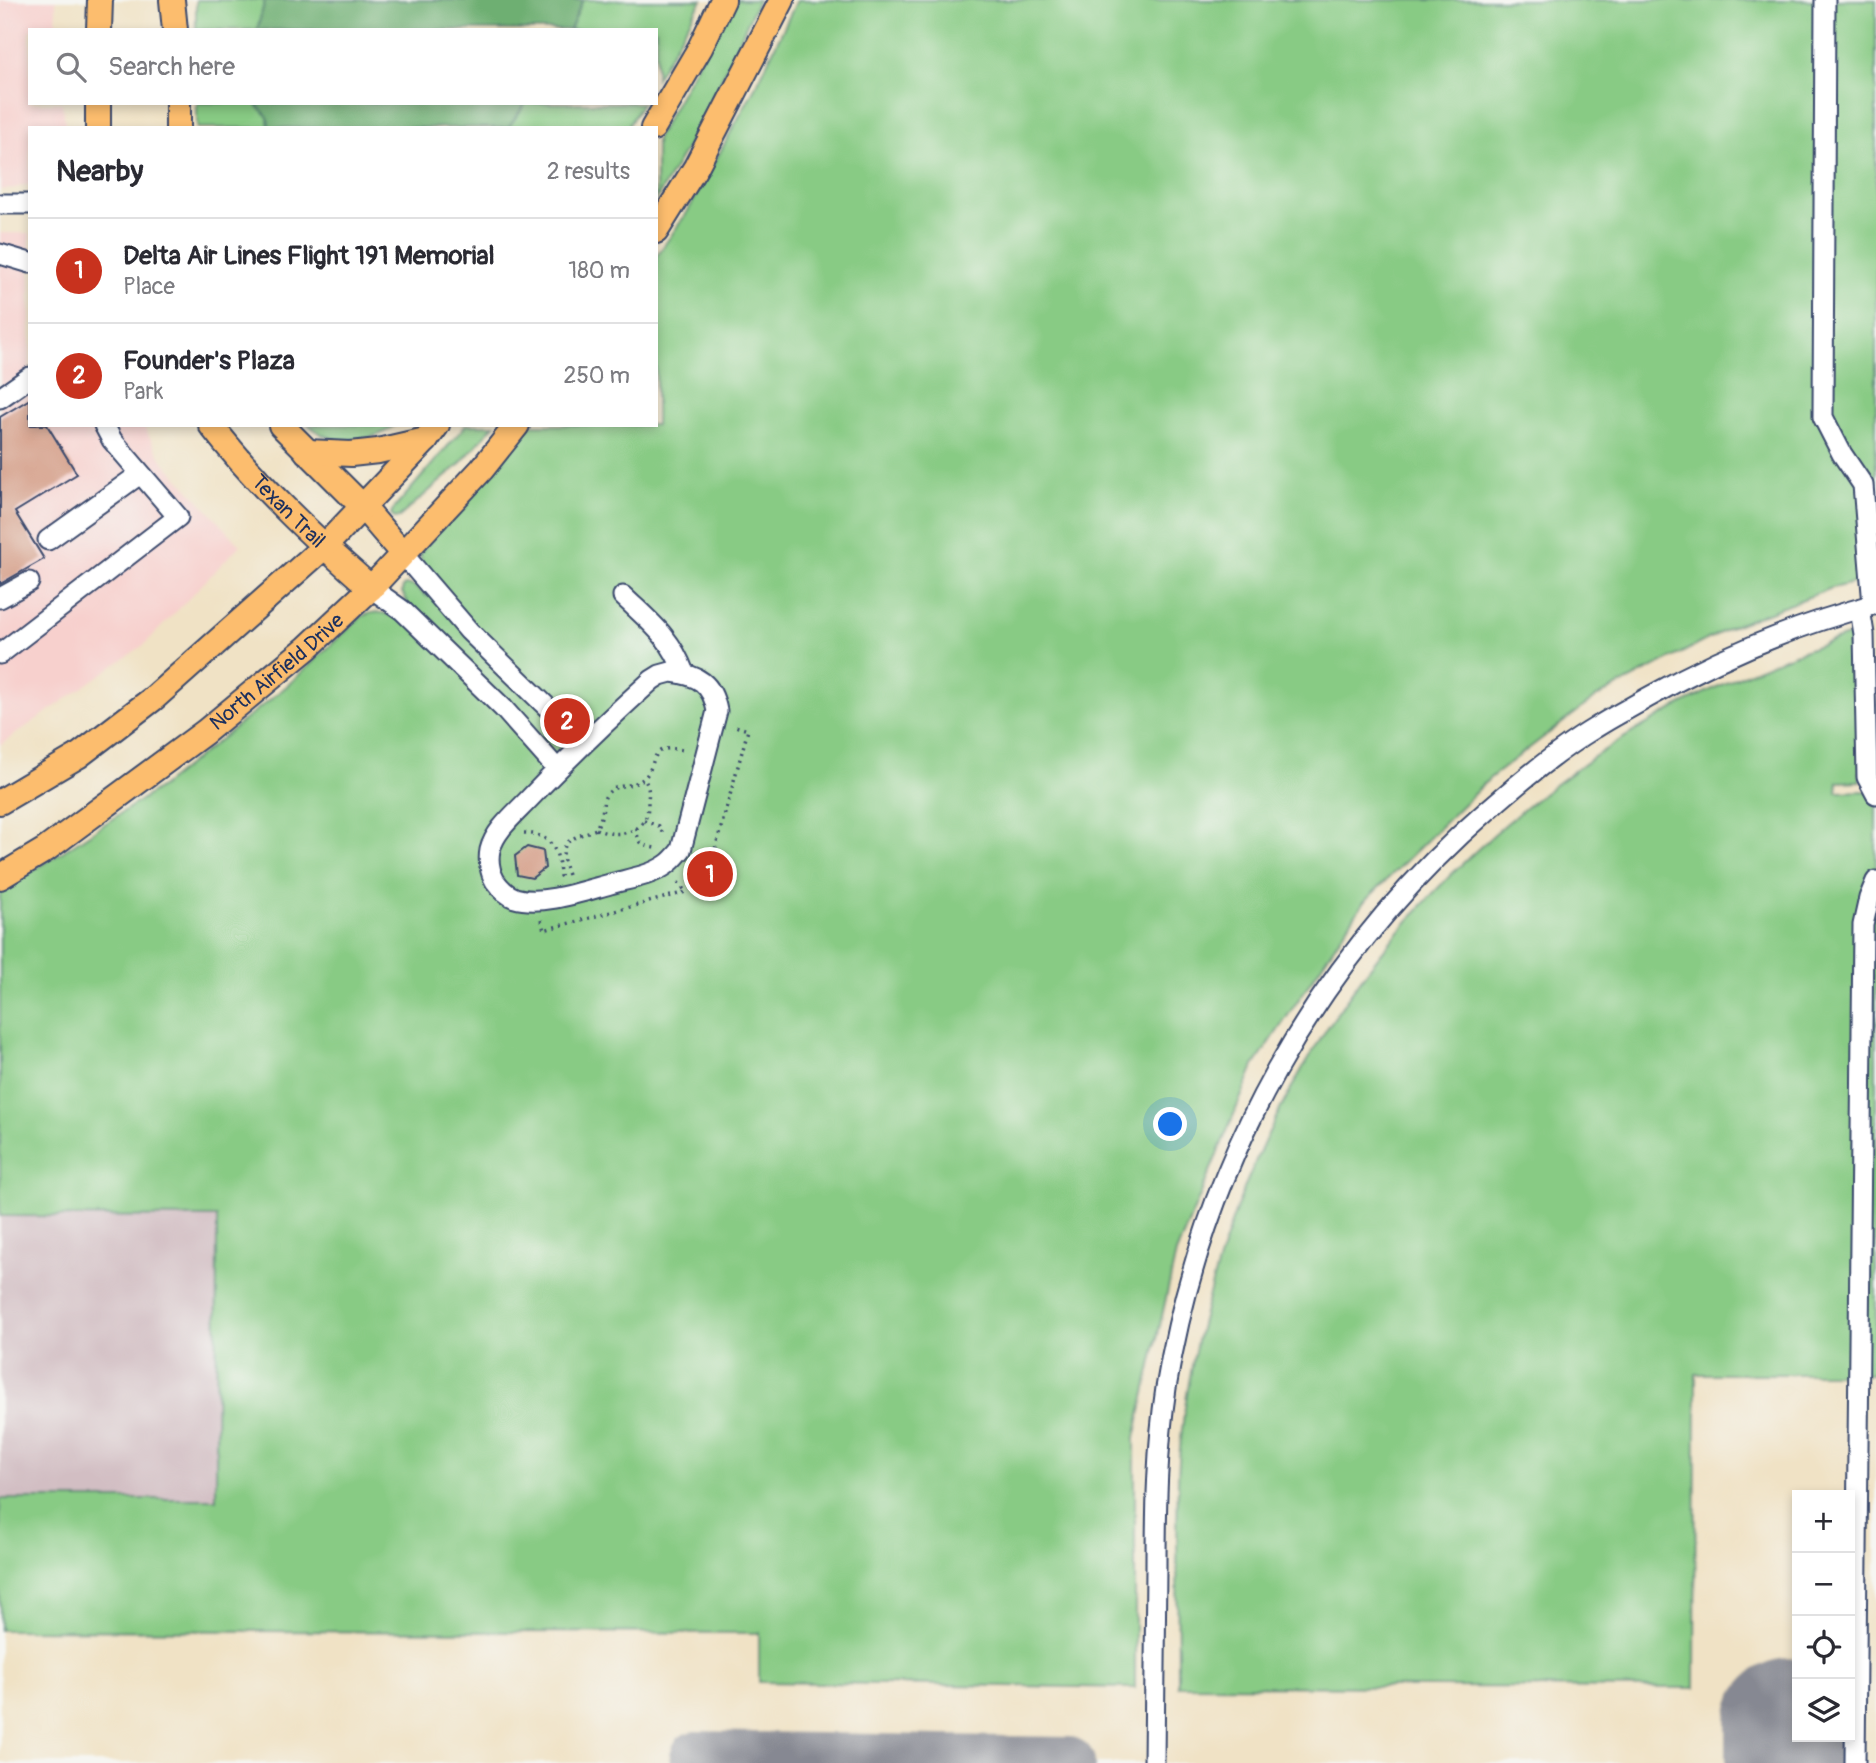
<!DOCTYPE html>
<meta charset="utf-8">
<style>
body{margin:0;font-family:Pangolin,sans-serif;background:#f2f2f3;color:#2b2b33}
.controls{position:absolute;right:21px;bottom:21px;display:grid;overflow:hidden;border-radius:0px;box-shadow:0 4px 10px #0003}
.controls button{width:63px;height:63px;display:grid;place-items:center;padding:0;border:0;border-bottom:2px solid #e1e1e2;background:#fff;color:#2b2b33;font:35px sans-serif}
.you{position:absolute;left:1171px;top:1125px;width:24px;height:24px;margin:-18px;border:5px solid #fff;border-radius:50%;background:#1a73e8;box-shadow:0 0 0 10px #1a73e833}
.badge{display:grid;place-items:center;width:46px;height:46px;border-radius:50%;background:#c8321e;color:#fff;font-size:23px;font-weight:700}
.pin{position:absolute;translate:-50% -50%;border:4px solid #fff;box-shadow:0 2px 7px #0006}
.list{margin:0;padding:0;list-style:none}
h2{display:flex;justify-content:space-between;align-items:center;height:91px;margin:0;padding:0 28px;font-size:30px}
h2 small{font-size:23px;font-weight:400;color:#7c7c81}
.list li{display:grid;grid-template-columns:46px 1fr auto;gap:21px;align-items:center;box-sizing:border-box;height:105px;padding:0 28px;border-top:2px solid #e1e1e2}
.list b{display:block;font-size:26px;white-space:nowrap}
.list p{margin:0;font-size:23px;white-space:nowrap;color:#7c7c81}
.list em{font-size:23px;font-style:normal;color:#7c7c81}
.icon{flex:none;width:38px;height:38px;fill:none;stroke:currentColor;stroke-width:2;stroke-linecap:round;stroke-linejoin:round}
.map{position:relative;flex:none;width:1876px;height:1763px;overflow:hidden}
.search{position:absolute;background:#fff;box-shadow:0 4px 10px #0003;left:28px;top:28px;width:630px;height:77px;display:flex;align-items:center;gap:18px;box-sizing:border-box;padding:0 24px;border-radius:0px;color:#7c7c81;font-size:26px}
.panel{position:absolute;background:#fff;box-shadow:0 4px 10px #0003;left:28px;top:126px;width:630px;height:301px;border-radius:0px}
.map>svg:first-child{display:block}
.built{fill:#f7d0cd}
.industrial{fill:#d2bec3}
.green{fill:#88cb84;stroke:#527d71;stroke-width:2}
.forest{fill:#6eaf72;stroke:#446f68;stroke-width:2}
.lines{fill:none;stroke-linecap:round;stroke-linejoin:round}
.taxiway{stroke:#868892;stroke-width:52}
.runway{stroke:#868892;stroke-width:130}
.building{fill:#d1957e}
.minor-casing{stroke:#3b4a6d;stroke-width:23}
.major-casing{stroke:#3b4a6d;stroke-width:28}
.path{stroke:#3b4a6d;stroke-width:3.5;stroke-dasharray:2 5;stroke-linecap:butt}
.minor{stroke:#fff;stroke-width:19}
.major{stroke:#fcbd6e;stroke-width:24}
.labels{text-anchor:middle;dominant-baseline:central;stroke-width:7;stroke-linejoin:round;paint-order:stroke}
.street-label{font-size:21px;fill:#1b2f5e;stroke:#f6f6f2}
</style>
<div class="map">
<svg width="1876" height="1763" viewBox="0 0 1876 1763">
<rect width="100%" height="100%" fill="#f6f6f2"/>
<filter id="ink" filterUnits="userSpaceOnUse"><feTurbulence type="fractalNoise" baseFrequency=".0143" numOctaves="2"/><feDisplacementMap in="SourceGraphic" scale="14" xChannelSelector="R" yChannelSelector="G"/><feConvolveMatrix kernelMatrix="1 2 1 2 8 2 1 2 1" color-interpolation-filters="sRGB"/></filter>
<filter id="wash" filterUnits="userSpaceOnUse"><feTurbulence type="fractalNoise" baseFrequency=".00686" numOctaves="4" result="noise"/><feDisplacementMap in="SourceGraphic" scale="28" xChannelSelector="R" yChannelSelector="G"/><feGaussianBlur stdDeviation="1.57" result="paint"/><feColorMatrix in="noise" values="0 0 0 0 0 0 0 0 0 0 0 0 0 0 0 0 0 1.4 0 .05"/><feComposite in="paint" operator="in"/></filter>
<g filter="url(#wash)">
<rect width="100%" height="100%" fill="#f0e2c5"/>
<path class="built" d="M0 0H56V30H30V103H62L66 128H30V184L11 189 0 190Z
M0 233H30V425H143L162 460 240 545 145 644 0 745Z"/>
<path class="industrial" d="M0 1216 217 1217 216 1500 0 1499Z"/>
<path class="green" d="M196 0H702L656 78V30H196Z
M737 0H758L702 121 656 200V139L705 50Z
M797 0H1876V578L1832 588 1733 626 1595 698 1490 778 1364 902 1254 1066 1176 1253 1135 1438V1688L759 1682V1633L0 1630V1499H216L217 1217 0 1216V890L47 862 162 786 288 685 361 617C373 610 384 612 397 618L407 602 402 592 403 586C413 582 419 590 426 596L420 553 530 425H656V257L688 211 759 80Z
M197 103H642L627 128H197Z
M308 425H395C378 440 343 444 323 435 318 432 313 428 308 425Z
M466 425H494L459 465 399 517 394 518 391 514 392 511Z
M1854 634 1857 640 1860 781 1838 782 1837 792 1867 791 1876 806V872L1868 926 1876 894V1374H1696L1695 1688 1178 1686C1178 1618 1176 1549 1178 1481 1179 1444 1185 1403 1192 1366 1197 1337 1205 1308 1213 1280 1301 969 1545 727 1854 634Z"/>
<path class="forest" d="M265 0H583L570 30H257Z
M255 103H526L508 128H269L268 117Z"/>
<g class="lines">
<path class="taxiway" d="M696 1757 1069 1763"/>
<path class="runway" d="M1791 1763V1723"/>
</g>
<g id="blocks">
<path class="building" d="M30 399V425H47L77 474 15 512 44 559 0 584V417Z
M527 847 543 851 545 868 532 878 517 875 515 856Z"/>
</g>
</g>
<g filter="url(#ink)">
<use href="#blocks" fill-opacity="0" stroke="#3b4a6d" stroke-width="2"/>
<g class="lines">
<defs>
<path id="minor" d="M1825 0 1823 417 1842 454 1863 485 1873 605
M0 204H30
M0 254 30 263
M0 398 30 377
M48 540 140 474
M402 553 469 631 583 742
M371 588 402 610 503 708 557 769
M623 596C650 622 671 637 684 673
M0 598 29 582
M1860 609 1864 634 1867 777 1876 794
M0 654 178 517 112 440 104 425
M671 672C698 675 712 683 717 711L681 850C676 856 672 861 666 865 650 876 628 879 610 884 584 891 542 906 515 898 507 895 500 888 495 881 490 872 488 860 490 850 495 830 515 814 529 799 569 757 609 719 652 680L660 675Z
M1154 1763C1155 1698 1155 1633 1156 1568 1156 1508 1157 1448 1166 1388 1203 1162 1316 960 1488 810 1522 780 1557 751 1595 728 1612 717 1630 708 1647 698 1719 657 1796 625 1876 604
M1855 1763 1863 925 1869 898 1876 881"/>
<g id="major">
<path d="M172 0 175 30"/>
<path d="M99 30 100 0"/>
<path d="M98 103V128"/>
<path d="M178 103V128"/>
<path d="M653 128 700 48 723 0"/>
<path d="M656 231 696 167 782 0"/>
<path id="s1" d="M211 425C258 486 314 538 371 588"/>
<path d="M281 425 362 506 402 553"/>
<path d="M307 452 351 454 378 451 426 440"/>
<path d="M0 802 78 756 154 698 324 547 426 440 437 425"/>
<path id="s2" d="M0 877 45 850 205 732 307 648 371 588 482 469 517 425"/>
</g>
</defs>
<use href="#minor" class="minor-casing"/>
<use href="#major" class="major-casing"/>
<path class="path" d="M644 821 659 826 664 836
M637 828C637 842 641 846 656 848
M596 829C609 836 634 836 643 822 648 816 648 808 648 800 649 792 649 786 644 779
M524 833C552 834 559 851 560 876L562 878
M694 860 709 871 748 730 732 725
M568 875C556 842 567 840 596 829 598 824 601 819 602 813 604 805 602 799 608 793 616 784 628 787 638 782 662 770 642 740 687 751
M541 920 544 930 686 892 676 880"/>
<use href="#minor" class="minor"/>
<use href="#major" class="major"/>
</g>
</g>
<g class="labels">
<g class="street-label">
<text stroke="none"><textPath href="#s1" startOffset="116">Texan Trail</textPath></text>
<text stroke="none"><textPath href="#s2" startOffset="345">North Airfield Drive</textPath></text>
</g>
</g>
</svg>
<div class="controls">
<button>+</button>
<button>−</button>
<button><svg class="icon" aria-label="locate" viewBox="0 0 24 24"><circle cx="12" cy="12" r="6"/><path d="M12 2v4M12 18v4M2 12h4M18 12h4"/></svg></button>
<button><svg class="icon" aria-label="layers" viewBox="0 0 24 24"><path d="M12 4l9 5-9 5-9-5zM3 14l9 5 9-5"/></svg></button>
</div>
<div class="you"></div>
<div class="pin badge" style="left:710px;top:874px">1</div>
<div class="pin badge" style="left:567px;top:721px">2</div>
<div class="search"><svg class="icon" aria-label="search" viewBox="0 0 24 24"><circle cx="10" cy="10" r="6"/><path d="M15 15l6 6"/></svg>Search here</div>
<section class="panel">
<h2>Nearby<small>2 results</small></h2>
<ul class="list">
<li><span class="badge">1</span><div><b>Delta Air Lines Flight 191 Memorial</b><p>Place</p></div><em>180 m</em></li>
<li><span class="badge">2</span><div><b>Founder's Plaza</b><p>Park</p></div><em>250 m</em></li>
</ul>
</section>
</div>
